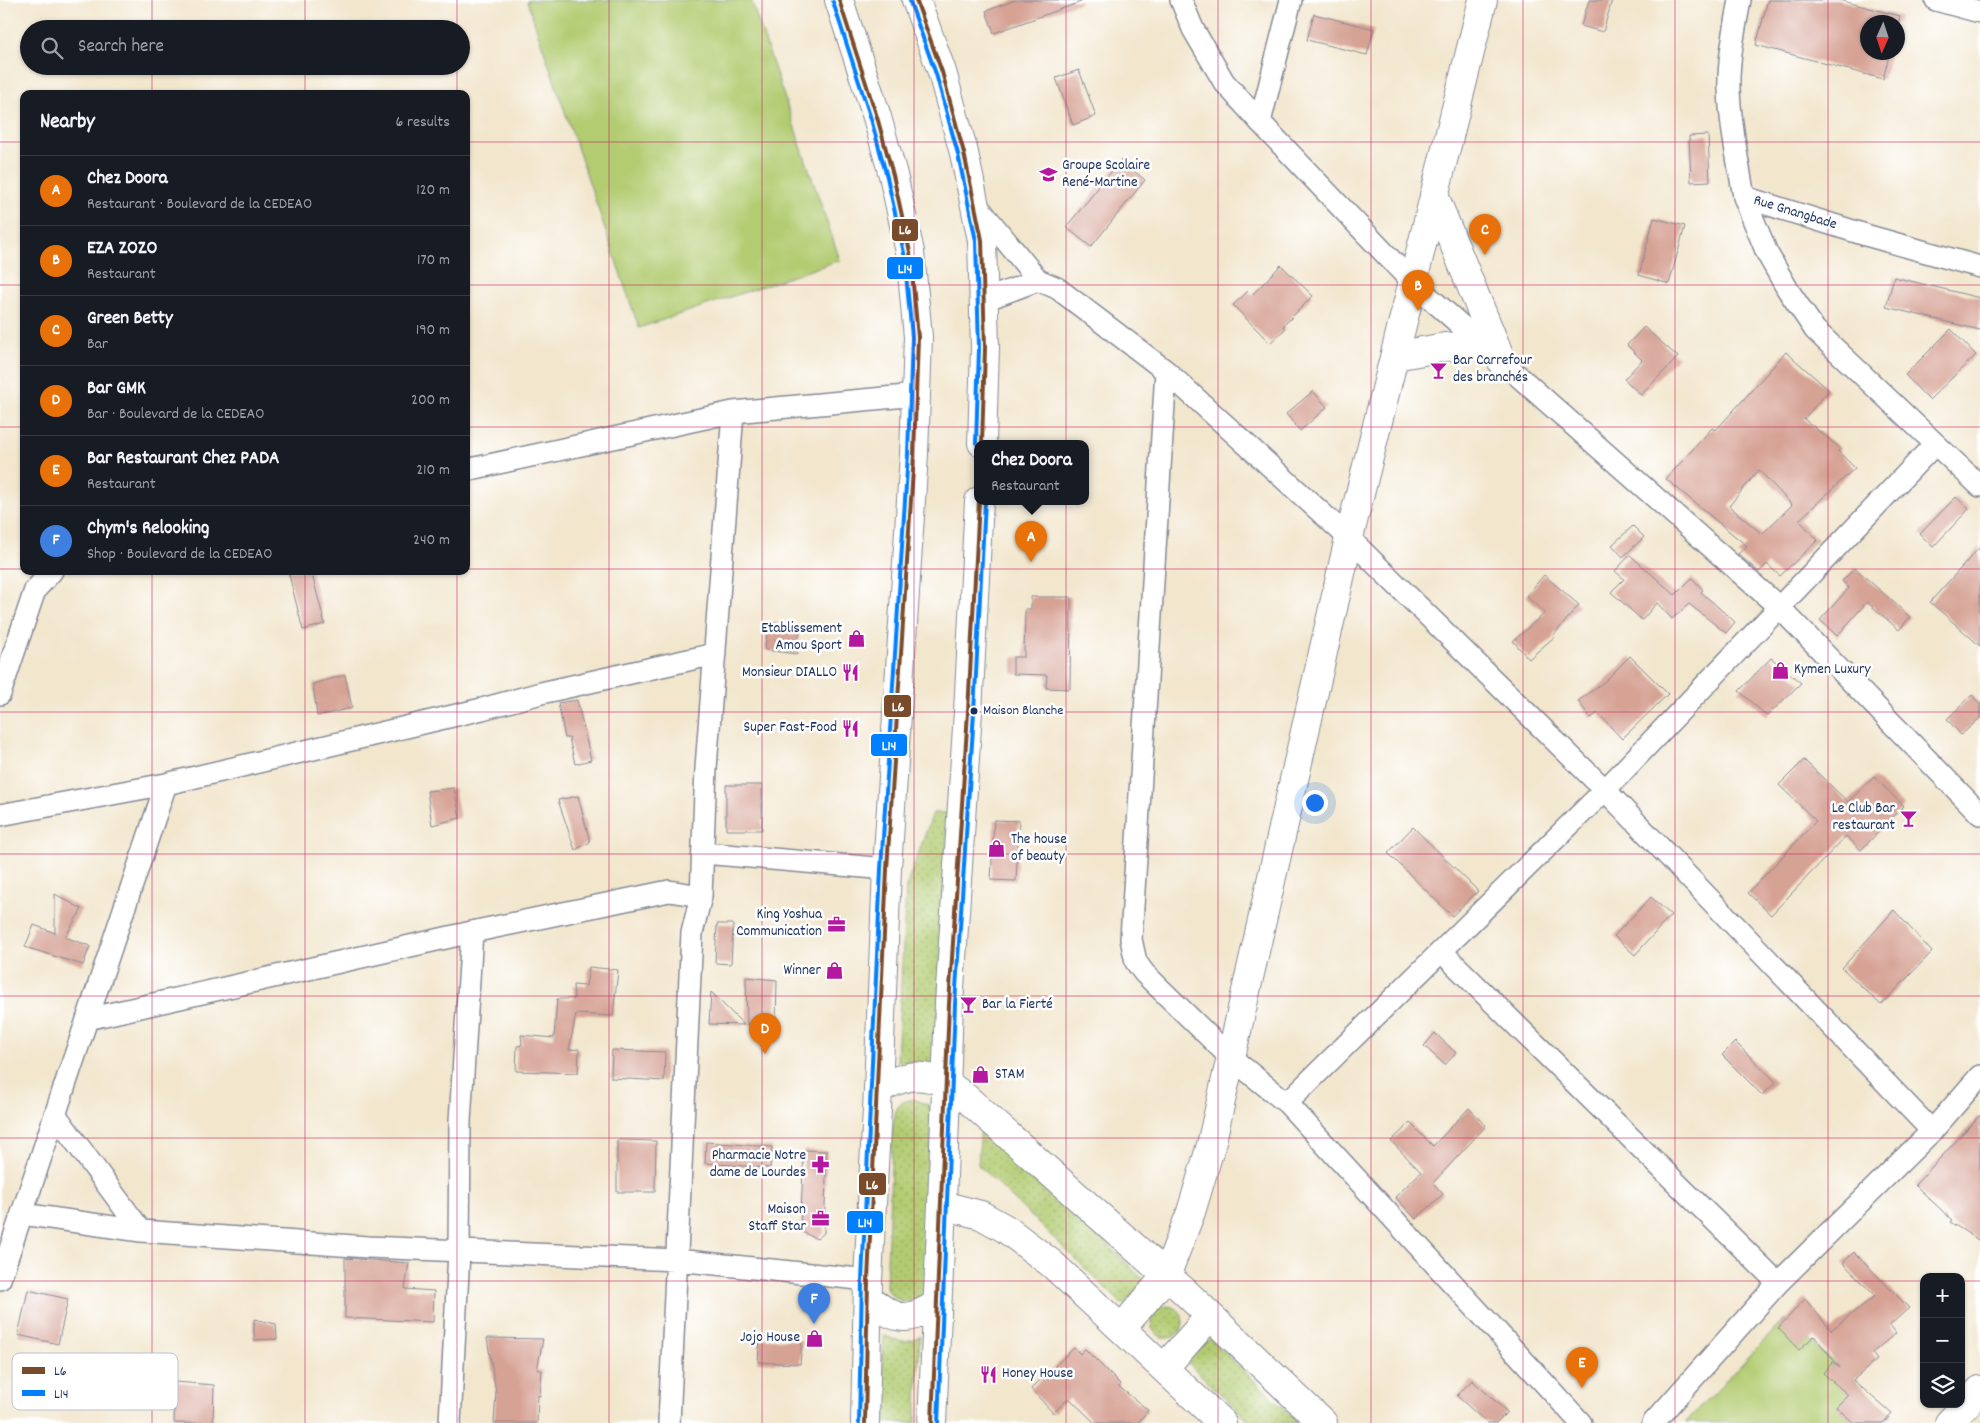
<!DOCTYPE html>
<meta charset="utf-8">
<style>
body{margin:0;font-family:Dekko,sans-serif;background:#242831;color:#f1f3f6}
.controls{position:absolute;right:15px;bottom:15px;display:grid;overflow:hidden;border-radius:10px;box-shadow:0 1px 4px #0004}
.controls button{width:45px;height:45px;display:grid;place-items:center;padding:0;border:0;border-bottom:1px solid #363941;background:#171b24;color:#f1f3f6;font:25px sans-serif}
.compass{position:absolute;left:1860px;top:15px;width:45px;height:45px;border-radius:50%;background:#171b24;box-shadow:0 1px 4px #0004;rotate:183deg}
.you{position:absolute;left:1314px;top:802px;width:18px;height:18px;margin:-12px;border:4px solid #fff;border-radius:50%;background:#1a73e8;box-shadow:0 0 0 8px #1a73e833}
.badge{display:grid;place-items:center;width:32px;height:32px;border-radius:50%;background:#7c3aed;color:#fff;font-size:16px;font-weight:700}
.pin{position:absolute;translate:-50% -41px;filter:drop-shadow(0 1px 2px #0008)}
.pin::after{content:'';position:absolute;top:26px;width:18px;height:15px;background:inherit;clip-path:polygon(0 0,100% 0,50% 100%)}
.popup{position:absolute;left:974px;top:440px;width:115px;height:65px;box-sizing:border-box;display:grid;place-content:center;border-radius:10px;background:#171b24;filter:drop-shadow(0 1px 4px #0005);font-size:16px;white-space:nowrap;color:#9ea1a6}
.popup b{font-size:19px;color:#f1f3f6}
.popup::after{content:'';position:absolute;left:50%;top:100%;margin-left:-10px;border:10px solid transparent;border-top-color:#171b24}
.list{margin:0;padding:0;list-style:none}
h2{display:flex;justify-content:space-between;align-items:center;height:65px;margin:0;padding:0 20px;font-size:21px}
h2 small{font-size:16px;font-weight:400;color:#9ea1a6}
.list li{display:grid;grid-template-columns:32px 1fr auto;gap:15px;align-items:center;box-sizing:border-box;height:70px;padding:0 20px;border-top:1px solid #363941}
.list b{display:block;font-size:19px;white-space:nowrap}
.list p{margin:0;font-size:16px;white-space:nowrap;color:#9ea1a6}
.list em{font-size:16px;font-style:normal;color:#9ea1a6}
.icon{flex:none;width:28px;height:28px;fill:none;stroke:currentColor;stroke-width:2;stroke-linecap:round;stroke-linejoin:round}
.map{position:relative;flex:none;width:1980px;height:1423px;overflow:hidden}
.search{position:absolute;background:#171b24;box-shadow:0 1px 4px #0004;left:20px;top:20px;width:450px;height:55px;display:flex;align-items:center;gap:12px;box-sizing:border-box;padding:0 18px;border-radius:28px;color:#9ea1a6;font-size:19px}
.panel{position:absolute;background:#171b24;box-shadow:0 1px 4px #0004;left:20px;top:90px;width:450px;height:485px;border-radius:10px}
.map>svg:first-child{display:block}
.grass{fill:url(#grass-dots);stroke:#677e68}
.park{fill:#b3cc72;stroke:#677e68}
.building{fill:#d6a294;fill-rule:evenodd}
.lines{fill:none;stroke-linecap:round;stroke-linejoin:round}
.minor-casing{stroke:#868a96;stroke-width:24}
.tertiary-casing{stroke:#868a96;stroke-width:30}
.secondary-casing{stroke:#868a96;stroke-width:30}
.primary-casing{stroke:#868a96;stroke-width:30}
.minor{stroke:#fff;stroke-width:21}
.tertiary{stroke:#fff;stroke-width:28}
.secondary{stroke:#fff;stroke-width:28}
.primary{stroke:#fff;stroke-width:28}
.bus-1-casing{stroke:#fff;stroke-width:8}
.bus-2-casing{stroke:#fff;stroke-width:8}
.bus-1{stroke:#7a4b2a;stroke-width:4}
.bus-2{stroke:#007fff;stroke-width:4}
.grid{fill:none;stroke:#c2185b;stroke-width:1;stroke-opacity:0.55}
.bus-dot{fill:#1b2f5e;stroke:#fff;stroke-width:2}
.labels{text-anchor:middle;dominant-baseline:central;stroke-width:5;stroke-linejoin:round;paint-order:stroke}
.bus-label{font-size:14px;fill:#1b2f5e;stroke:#fff;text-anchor:start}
.poi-label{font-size:15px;fill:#1b2f5e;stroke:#fff;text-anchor:end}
.street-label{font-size:15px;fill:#1b2f5e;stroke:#fff}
.key{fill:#fff;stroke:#bbc1cf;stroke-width:1}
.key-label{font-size:14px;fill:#1b2f5e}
.line-badge{stroke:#fff;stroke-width:2}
.badge-label{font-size:14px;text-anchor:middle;font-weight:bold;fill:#fff}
</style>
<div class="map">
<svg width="1980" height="1423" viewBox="0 0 1980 1423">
<defs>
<pattern id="grass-dots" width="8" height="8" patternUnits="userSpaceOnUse" patternTransform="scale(1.25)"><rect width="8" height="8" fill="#b3cc72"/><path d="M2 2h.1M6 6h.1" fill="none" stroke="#91a661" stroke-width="1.8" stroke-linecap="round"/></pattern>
</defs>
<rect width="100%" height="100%" fill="#fff"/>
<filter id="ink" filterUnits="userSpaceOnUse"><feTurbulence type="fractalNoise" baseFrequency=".02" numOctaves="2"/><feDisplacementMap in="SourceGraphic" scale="10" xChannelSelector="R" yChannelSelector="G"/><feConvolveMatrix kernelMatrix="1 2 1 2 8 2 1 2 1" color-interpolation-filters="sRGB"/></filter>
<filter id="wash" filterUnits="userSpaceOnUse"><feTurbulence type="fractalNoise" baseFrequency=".0096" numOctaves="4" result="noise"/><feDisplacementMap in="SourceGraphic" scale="20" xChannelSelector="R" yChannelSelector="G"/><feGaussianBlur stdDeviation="1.12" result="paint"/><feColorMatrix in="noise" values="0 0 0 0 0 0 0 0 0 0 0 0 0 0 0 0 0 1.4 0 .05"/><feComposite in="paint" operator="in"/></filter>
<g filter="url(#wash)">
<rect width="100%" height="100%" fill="#f2e6cd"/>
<path class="grass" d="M933 813H948L936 1063 897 1061 906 887Z
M914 1099 928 1105 932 1112 926 1284C919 1306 897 1307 886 1287L893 1125C895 1110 897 1101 914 1099Z
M985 1123 1146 1282 1123 1305 978 1165 981 1125Z
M1151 1322a16 16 0 1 1 32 0a16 16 0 1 1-32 0Z
M884 1335C897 1342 907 1343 920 1336L916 1423H879Z
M1210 1338 1299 1423H1251L1187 1362Z"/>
<path class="park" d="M529 0H751L840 260 639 328 527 1Z
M1785 1319 1892 1414 1883 1423H1685Z"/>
<g id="blocks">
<path class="building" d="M1015 0H1081V2L994 33 986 11Z
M1589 0H1612L1603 32 1581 26Z
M1768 0H1839L1900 16 1898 26V22H1868V52H1890L1883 79 1756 45Z
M1314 14 1374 29 1367 55 1307 40Z
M1079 70 1096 116 1073 125 1056 78Z
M1708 135 1710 181 1691 182 1689 136Z
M1121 160 1145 180 1091 247 1066 227Z
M1654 218 1685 226 1669 284 1639 275Z
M1281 265 1313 296 1283 326 1285 329 1270 343 1233 305 1248 291 1252 295Z
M1894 277 1980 298V330L1886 307Z
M1644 327 1678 357 1641 395 1624 379 1642 360 1627 345Z
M1951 329 1976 355 1929 400 1905 375Z
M1786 352 1829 390 1804 419 1840 448 1838 451 1855 468 1799 520 1818 540 1780 576 1767 564 1759 572 1738 554 1747 546 1666 479 1712 428 1716 430ZM1759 470 1792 505 1762 534 1729 506Z
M1313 391 1327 407 1300 431 1286 414Z
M1956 497 1969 509 1933 547 1920 534Z
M1633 526 1644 537 1623 557 1612 545Z
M1980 547V646L1930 602Z
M1630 555 1675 595 1692 578 1703 590 1701 592 1735 622 1726 633 1689 604 1672 619 1657 603 1642 620 1611 592 1624 579 1615 571Z
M1855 568 1910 617 1899 630 1867 602 1837 636 1820 620 1849 588 1842 581Z
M288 571H311L325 624 303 630Z
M1544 575 1579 605 1553 636 1554 637 1529 659 1513 641 1545 613 1526 596Z
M1031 597H1071L1070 689 1046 688 1047 675 1013 674V657H1024L1025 609H1031Z
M768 622 800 626 797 654 765 650Z
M1630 656 1668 694 1622 739 1598 713 1591 718 1578 701 1605 681Z
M1771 658 1801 683 1767 716 1739 691Z
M345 675 352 708 317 716 313 684Z
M1972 695 1980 704V718L1961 735 1947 719Z
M577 700 591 760 575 764 569 738H565L558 703Z
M1804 760 1848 802 1874 777 1904 806 1861 850 1846 836 1771 915 1748 893 1816 821 1779 785Z
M726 785H762V830H726Z
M454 788 460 818 432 825 427 791Z
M578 796 590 842 575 850 558 800Z
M994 820 1019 821 1016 881 991 880Z
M1413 827 1478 891 1452 916 1388 853Z
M55 894 82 909 65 937 90 946 83 965 25 947 34 925 55 933Z
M1651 897 1671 915 1635 955 1614 936Z
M1894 910 1932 952 1881 1005 1842 968Z
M717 924H733L731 964 715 963Z
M589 967 618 970 613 1016 576 1014 569 1050 579 1049 578 1073 516 1071 517 1046 522 1045 521 1035 554 1038 557 999H574L573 985 586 986Z
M746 977 777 980 776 1026 747 1025Z
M711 992 744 1025 709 1024Z
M1435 1033 1456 1053 1445 1065 1424 1046Z
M1735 1042 1776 1082 1762 1095 1722 1055Z
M612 1050 665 1052 664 1081 611 1078Z
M1469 1108 1486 1126 1433 1183 1443 1194 1416 1219 1395 1197 1421 1172 1391 1141 1410 1123 1433 1146Z
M1980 1115V1241L1950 1222 1952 1220 1915 1185Z
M617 1140 656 1141 655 1192H617Z
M706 1142 772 1147 770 1168 705 1163Z
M804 1150 827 1151 824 1233 817 1239 800 1231Z
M1854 1252 1909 1308 1890 1325 1896 1333 1872 1353 1877 1360 1853 1380 1892 1414 1883 1423H1854L1836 1407 1848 1395 1823 1373 1833 1362 1840 1368 1814 1336 1799 1350 1778 1328 1805 1299 1831 1330 1875 1296 1843 1263Z
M345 1258 409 1263 405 1289 434 1291 433 1322 345 1318Z
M28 1290 68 1299 58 1344 18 1335Z
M254 1319 276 1324 277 1339 254 1340Z
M487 1338 543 1339 537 1370H542L540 1396 538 1395 537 1423H494L496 1392Z
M760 1338 802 1341 800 1364 758 1362Z
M1074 1348 1080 1354 1085 1349 1120 1384 1118 1386 1148 1410 1138 1423H1095L1069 1398 1053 1413 1031 1389Z
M1472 1380 1507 1412 1496 1423H1487L1457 1396Z
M175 1382 214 1385 213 1423H174Z"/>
</g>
</g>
<g filter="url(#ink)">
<use href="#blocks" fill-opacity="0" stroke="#868a96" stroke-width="1"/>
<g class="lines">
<defs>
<path id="minor" d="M1181 0 1193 29 1224 82 1260 122 1412 282 1780 608 1980 814
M1740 0C1735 29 1728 59 1729 89 1730 125 1738 161 1744 197L1869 236 1980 267
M1936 0 1980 12
M1260 122 1291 0
M1744 197 1767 253 1788 290 1815 330 1980 486
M975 203 1038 280 1057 288 1166 371 1349 538 1605 790 1932 1131
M985 300 1038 280
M1166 371 1131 939 1136 962 1144 973 1230 1057 1287 1103 1581 1423
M466 470 733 412 917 395
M0 694 35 590 52 571
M0 815 166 784 482 709 541 693 715 654
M703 853 887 869
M1442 952 1778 1283
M87 1019 472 932 669 891 701 896
M1287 1103 1605 790 1935 444
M55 1114 141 1231
M22 1214 141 1231 368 1247 677 1260 868 1280
M0 1279 166 784
M450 1423 459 1252 460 1121 472 932
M669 1423 692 933 701 896 706 768 733 412
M1653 1423 1778 1283 1932 1131 1980 1076"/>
<path id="tertiary" d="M1434 195 1503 364
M1395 356 1445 347 1481 345
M946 1083 965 1097 1184 1291 1323 1423
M942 1205 981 1215 1006 1229 1052 1264 1222 1423
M1122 1328 1166 1276 1191 1212 1211 1145 1349 538 1483 0
M1164 1368 1210 1316"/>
<path id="secondary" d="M1949 1423 1980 1390"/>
<path id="primary" d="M839 0 877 117 893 175 910 252 918 337 914 454 887 869 878 1090 868 1280 865 1423
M916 0 942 72 964 153 982 240 985 348 982 443
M878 1090C902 1075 919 1072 946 1083
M869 1299C896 1321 907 1323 937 1304
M932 1423 942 1205 949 1004 968 712 979 501"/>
</defs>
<use href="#minor" class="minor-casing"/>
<use href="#tertiary" class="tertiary-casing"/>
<use href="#secondary" class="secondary-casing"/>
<use href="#primary" class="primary-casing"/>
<use href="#minor" class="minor"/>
<use href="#tertiary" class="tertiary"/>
<use href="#secondary" class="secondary"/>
<use href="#primary" class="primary"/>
<defs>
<path id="bus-1" d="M839 0 877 117 893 175 910 252 918 337 914 454 887 869 868 1280 865 1423
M916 0 942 72 964 153 982 240 985 348 982 443
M932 1423 949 1004 968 712 979 501"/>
<path id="bus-2" d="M833 2 871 119 887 177 904 253 912 337 908 454 881 869 862 1280 859 1423
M910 2 936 74 958 154 976 241 979 348 976 443
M938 1423 955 1004 974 712 985 501"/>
</defs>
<use href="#bus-1" class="bus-1-casing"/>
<use href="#bus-2" class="bus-2-casing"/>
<use href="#bus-1" class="bus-1"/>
<use href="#bus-2" class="bus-2"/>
</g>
</g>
<path class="grid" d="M152 0V29M305 0V29M457 0V29M609 0V1423M762 0V1423M914 0V1423M1066 0V1423M1218 0V1423M1371 0V1423M1523 0V1423M1675 0V1423M1828 0V1423M152 66V94M305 66V94M457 66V94M0 142H24M466 142H1980M0 285H24M466 285H1980M0 427H24M466 427H1980M0 569H24M466 569H1980M152 571V1423M305 571V1423M457 571V1423M0 712H1980M0 854H1980M0 996H1980M0 1138H1980M0 1281H1924M1961 1281H1980"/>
<defs>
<symbol id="school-bare" viewBox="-9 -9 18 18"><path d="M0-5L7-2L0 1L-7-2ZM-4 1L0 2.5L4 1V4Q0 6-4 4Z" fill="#b5179e" stroke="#fff" stroke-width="2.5" paint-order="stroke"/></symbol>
<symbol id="bar-bare" viewBox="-9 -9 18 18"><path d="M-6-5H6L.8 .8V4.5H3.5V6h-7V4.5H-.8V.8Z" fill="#b5179e" stroke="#fff" stroke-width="2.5" paint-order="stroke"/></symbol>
<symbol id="shop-bare" viewBox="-9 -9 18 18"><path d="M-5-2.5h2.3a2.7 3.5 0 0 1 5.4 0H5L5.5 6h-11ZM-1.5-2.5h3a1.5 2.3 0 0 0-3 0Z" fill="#b5179e" stroke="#fff" stroke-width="2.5" paint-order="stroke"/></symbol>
<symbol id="restaurant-bare" viewBox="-9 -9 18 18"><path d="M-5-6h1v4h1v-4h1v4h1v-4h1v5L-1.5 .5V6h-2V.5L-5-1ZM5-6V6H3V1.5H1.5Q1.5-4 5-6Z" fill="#b5179e" stroke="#fff" stroke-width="2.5" paint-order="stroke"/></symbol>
<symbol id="office-bare" viewBox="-9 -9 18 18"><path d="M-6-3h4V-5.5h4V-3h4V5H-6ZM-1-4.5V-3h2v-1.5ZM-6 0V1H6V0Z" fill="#b5179e" stroke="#fff" stroke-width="2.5" paint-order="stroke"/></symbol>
<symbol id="pharmacy-bare" viewBox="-9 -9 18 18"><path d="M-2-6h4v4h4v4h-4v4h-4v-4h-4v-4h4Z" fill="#b5179e" stroke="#fff" stroke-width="2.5" paint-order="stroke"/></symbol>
</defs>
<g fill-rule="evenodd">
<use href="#school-bare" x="1036" y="162" width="25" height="25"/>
<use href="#bar-bare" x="1426" y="358" width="25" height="25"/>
<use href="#shop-bare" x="844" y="626" width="25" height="25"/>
<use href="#shop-bare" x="1768" y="658" width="25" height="25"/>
<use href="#restaurant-bare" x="838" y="660" width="25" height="25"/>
<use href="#restaurant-bare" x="838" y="716" width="25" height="25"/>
<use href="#bar-bare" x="1896" y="806" width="25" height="25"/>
<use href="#shop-bare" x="984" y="836" width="25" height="25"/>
<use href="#office-bare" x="824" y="912" width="25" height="25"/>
<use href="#shop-bare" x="822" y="958" width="25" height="25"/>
<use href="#bar-bare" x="956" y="992" width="25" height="25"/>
<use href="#shop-bare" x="968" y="1062" width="25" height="25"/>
<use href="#pharmacy-bare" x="808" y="1152" width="25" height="25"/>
<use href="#office-bare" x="808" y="1206" width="25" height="25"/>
<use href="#shop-bare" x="802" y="1326" width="25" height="25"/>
<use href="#restaurant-bare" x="976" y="1362" width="25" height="25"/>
</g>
<circle class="bus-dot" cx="974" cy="711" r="4.5"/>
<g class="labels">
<g class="bus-label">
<text x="983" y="711">Maison Blanche</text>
</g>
<g class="poi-label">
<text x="1062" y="166" text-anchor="start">Groupe Scolaire<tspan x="1062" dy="17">René-Martine</tspan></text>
<text x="1453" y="361" text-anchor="start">Bar Carrefour<tspan x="1453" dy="17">des branchés</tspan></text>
<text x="842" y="629">Etablissement<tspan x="842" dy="17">Amou Sport</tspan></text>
<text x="1794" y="670" text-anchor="start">Kymen Luxury</text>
<text x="837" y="673">Monsieur DIALLO</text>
<text x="837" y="728">Super Fast-Food</text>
<text x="1895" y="809">Le Club Bar<tspan x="1895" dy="17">restaurant</tspan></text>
<text x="1011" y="840" text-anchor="start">The house<tspan x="1011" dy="17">of beauty</tspan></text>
<text x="822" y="915">King Yoshua<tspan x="822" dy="17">Communication</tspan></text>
<text x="821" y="971">Winner</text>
<text x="982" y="1005" text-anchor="start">Bar la Fierté</text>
<text x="995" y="1075" text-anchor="start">STAM</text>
<text x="806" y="1156">Pharmacie Notre<tspan x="806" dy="17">dame de Lourdes</tspan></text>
<text x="806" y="1210">Maison<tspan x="806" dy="17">Staff Star</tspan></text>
<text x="800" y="1338">Jojo House</text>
<text x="1002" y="1374" text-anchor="start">Honey House</text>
</g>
<g class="street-label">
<text transform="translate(1795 213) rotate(17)">Rue Gnangbade</text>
</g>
</g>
<rect x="12" y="1353" width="166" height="57" rx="8" class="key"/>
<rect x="22" y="1367" width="23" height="7" fill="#7a4b2a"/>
<rect x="22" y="1390" width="23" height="6" fill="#007fff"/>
<g class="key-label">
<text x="54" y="1375">L6</text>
<text x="54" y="1398">L14</text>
</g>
<g class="line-badge">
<rect x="891" y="218" width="28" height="24" rx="5" fill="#7a4b2a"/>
<rect x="886" y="256" width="38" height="24" rx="5" fill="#007fff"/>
<rect x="883" y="694" width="29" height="24" rx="5" fill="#7a4b2a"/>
<rect x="870" y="733" width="38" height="24" rx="5" fill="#007fff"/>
<rect x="858" y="1172" width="29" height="24" rx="5" fill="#7a4b2a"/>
<rect x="846" y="1210" width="38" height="24" rx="5" fill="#007fff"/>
</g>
<g class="badge-label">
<text x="905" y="234">L6</text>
<text x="905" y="273">L14</text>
<text x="898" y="711">L6</text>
<text x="889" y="750">L14</text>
<text x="872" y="1189">L6</text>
<text x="865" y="1227">L14</text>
</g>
</svg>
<div class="controls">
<button>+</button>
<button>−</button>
<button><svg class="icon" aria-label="layers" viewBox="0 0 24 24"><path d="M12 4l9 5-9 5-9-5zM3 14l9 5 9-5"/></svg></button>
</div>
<svg class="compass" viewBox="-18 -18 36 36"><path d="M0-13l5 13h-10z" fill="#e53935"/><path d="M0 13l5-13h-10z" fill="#9ea1a6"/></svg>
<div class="you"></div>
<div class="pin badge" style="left:1031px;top:562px;background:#e8710a">A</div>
<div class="popup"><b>Chez Doora</b>Restaurant</div>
<div class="pin badge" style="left:1418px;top:311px;background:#e8710a">B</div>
<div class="pin badge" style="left:1485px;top:255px;background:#e8710a">C</div>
<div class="pin badge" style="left:765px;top:1054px;background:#e8710a">D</div>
<div class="pin badge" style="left:1582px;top:1388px;background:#e8710a">E</div>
<div class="pin badge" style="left:814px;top:1324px;background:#3f7fe0">F</div>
<div class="search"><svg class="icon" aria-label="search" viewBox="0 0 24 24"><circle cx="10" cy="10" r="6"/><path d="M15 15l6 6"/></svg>Search here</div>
<section class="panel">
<h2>Nearby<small>6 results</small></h2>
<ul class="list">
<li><span class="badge" style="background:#e8710a">A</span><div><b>Chez Doora</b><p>Restaurant · Boulevard de la CEDEAO</p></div><em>120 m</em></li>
<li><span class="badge" style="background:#e8710a">B</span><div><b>EZA ZOZO</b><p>Restaurant</p></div><em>170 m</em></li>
<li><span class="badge" style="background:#e8710a">C</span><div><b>Green Betty</b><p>Bar</p></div><em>190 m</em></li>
<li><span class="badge" style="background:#e8710a">D</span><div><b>Bar GMK</b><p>Bar · Boulevard de la CEDEAO</p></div><em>200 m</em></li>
<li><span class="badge" style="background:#e8710a">E</span><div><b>Bar Restaurant Chez PADA</b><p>Restaurant</p></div><em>210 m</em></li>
<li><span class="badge" style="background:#3f7fe0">F</span><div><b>Chym's Relooking</b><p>Shop · Boulevard de la CEDEAO</p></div><em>240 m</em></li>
</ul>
</section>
</div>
